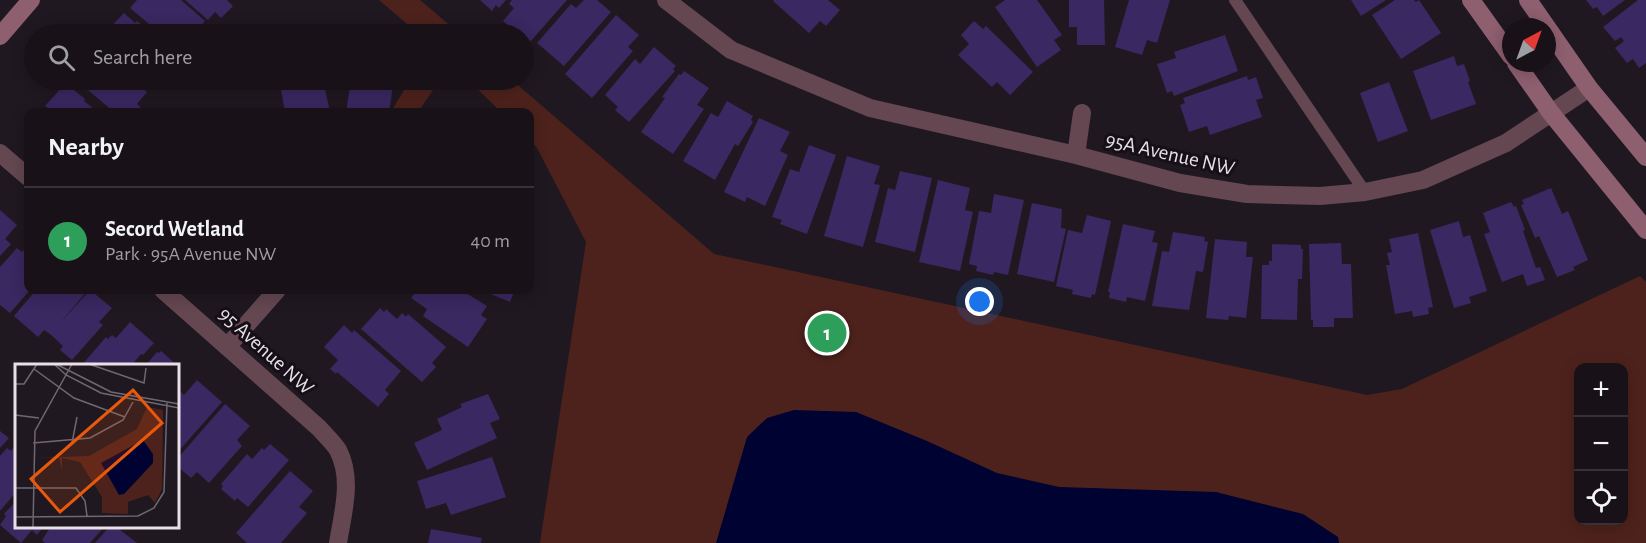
<!DOCTYPE html>
<meta charset="utf-8">
<style>
body{margin:0;font-family:"Alegreya Sans",sans-serif;background:#252025;color:#f1f3f6}
.controls{position:absolute;right:18px;bottom:18px;display:grid;overflow:hidden;border-radius:12px;box-shadow:0 3px 15px #0003}
.controls button{width:54px;height:54px;display:grid;place-items:center;padding:0;border:0;border-bottom:2px solid #363237;background:#181218;color:#f1f3f6;font:30px sans-serif}
.compass{position:absolute;left:1502px;top:18px;width:54px;height:54px;border-radius:50%;background:#181218;box-shadow:0 3px 15px #0003;rotate:41deg}
.you{position:absolute;left:980px;top:302px;width:21px;height:21px;margin:-15px;border:4px solid #fff;border-radius:50%;background:#1a73e8;box-shadow:0 0 0 9px #1a73e833}
.badge{display:grid;place-items:center;width:39px;height:39px;border-radius:50%;background:#b45309;color:#fff;font-size:20px;font-weight:700}
.pin{position:absolute;translate:-50% -50%;border:3px solid #fff;box-shadow:0 2px 6px #0006}
.list{margin:0;padding:0;list-style:none}
h2{display:flex;justify-content:space-between;align-items:center;height:78px;margin:0;padding:0 24px;font-size:26px}
h2 small{font-size:20px;font-weight:400;color:#9f9ea2}
.list li{display:grid;grid-template-columns:39px 1fr auto;gap:18px;align-items:center;box-sizing:border-box;height:108px;padding:0 24px;border-top:2px solid #363237}
.list b{display:block;font-size:22px;white-space:nowrap}
.list p{margin:0;font-size:20px;white-space:nowrap;color:#9f9ea2}
.list em{font-size:20px;font-style:normal;color:#9f9ea2}
.icon{flex:none;width:33px;height:33px;fill:none;stroke:currentColor;stroke-width:2;stroke-linecap:round;stroke-linejoin:round}
.map{position:relative;flex:none;width:1646px;height:543px;overflow:hidden}
.search{position:absolute;background:#181218;box-shadow:0 3px 15px #0003;left:24px;top:24px;width:510px;height:66px;display:flex;align-items:center;gap:15px;box-sizing:border-box;padding:0 21px;border-radius:33px;color:#9f9ea2;font-size:22px}
.panel{position:absolute;background:#181218;box-shadow:0 3px 15px #0003;left:24px;top:108px;width:510px;height:186px;border-radius:12px}
.map>svg:first-child{display:block}
.green{fill:#4e221c;fill-rule:evenodd}
.water{fill:#000231}
.building{fill:#392861}
.lines{fill:none;stroke-linecap:round;stroke-linejoin:round}
.lane{stroke:#644750;stroke-width:12}
.street{stroke:#644750;stroke-width:18}
.secondary{stroke:#8e5f6f;stroke-width:18}
.labels{text-anchor:middle;dominant-baseline:central;stroke-width:6;stroke-linejoin:round;paint-order:stroke}
.street-label{font-size:21px;fill:#e7e1e7;stroke:#170f17}
.inset-road{fill:none;stroke:#706870;stroke-width:1.5}
.view{fill:#e8590c;fill-opacity:0.15;stroke:#e8590c;stroke-width:3}
.inset-edge{fill:none;stroke:#e7e1e7;stroke-width:3}
</style>
<div class="map">
<svg width="1646" height="543" viewBox="0 0 1646 543">
<rect width="100%" height="100%" fill="#201820"/>
<path class="green" d="M379 0H420L460 34H419Z
M410 80H440L418 112H391Z
M468 80H512L714 254 1367 395 1402 389 1640 276 1646 282V543H540L586 242 537 148 530 140V112H501ZM1578 368H1624V520H1578Z"/>
<path class="water" d="M794 410 856 412 927 441 997 473 1059 487 1216 492 1303 514 1338 537 1339 543H716L747 437 767 418Z"/>
<path class="building" d="M137 0H181L205 21 193 34H161L130 8Z
M185 0H227L233 6 221 18 215 12 208 20Z
M480 0H506L499 8 496 5 492 11Z
M512 0H567L529 43 524 39V34H519L503 21 514 8 509 4Z
M584 0H597L611 12 564 66 537 43 571 4 576 8Z
M774 0H828L840 10 826 26 820 21 809 33 773 1Z
M1005 0H1037L1062 35 1054 40 1061 50 1037 67 995 7Z
M1069 0H1104L1105 45H1077V27H1069Z
M1129 0H1170L1157 43 1147 40 1142 55 1115 47Z
M1351 0H1386L1361 16Z
M1395 0H1414L1416 2 1419 0 1441 33 1401 59 1372 15Z
M1586 0H1625L1603 16 1597 7 1593 9Z
M1638 0H1646V63L1639 68 1633 59 1627 63 1615 48 1624 41 1621 37 1615 41 1603 27Z
M124 13 135 23 137 21 153 34H104Z
M616 15 639 35 628 47 633 51 592 98 565 74Z
M974 21 983 29 986 26 1033 72 1010 95 997 82 992 87 958 55 969 44 961 35Z
M1225 35 1238 71 1174 96 1172 91 1167 93 1157 64 1176 58 1174 52Z
M654 47 676 66 673 69 675 71 629 122 615 110 618 107 605 95 635 59 640 64Z
M1454 56 1457 66 1464 64 1470 81 1468 82 1476 104 1431 120 1413 71Z
M684 71 709 88 697 105 704 109 673 154 641 132 665 98 662 97 679 74 681 75Z
M1247 76 1248 80 1256 77 1263 98 1256 100 1262 117 1210 135 1207 126 1189 132 1180 105 1185 103 1183 98Z
M72 80H133L147 92 137 104 141 108 137 112H114L82 85 81 87Z
M285 80H299V82L323 80 330 112H285L281 90 287 89Z
M351 80H378L377 84 393 86 389 112H346Z
M1389 82 1408 131 1378 142 1360 93Z
M68 85 85 99 84 101 98 112H53L45 106 63 86 65 88Z
M727 101 753 116 751 120 753 122 738 146 735 144 715 180 683 161 711 113 718 117Z
M759 118 790 132 780 151 788 155 765 206 747 197 745 202 724 192Z
M809 145 836 155 807 234 780 224 782 220 772 217 790 169 799 172Z
M847 156 880 166 874 184 880 185 863 247 824 236Z
M900 171 932 178 915 252 875 242 888 188 895 190Z
M938 180 970 188 965 210 973 212 960 271 919 262Z
M1551 188 1562 214 1568 211 1588 260 1573 267 1575 270 1557 277 1539 236 1535 238 1521 205 1524 204 1522 200Z
M994 194 1024 200 1008 275 994 272 993 275 976 271 977 266 969 264 979 211 991 213Z
M1511 202 1514 207 1516 206 1525 230 1523 231 1536 268 1540 267 1545 280 1527 286 1523 274 1502 282 1484 234 1490 232 1483 213Z
M1032 203 1062 209 1061 228 1066 229 1054 282 1017 274Z
M0 210 17 225 5 239 11 244 0 256Z
M1087 215 1111 221 1095 295 1092 294 1091 298 1072 294 1073 290 1056 286 1068 230 1082 233Z
M1459 221 1463 237 1470 235 1487 291 1469 297 1471 303 1454 308 1430 230Z
M1123 224 1155 231 1152 242 1158 243 1145 301 1127 297 1126 302 1109 298 1110 292H1108Z
M1173 232 1205 237 1204 241 1208 242 1203 272 1196 271 1189 310 1152 306 1162 251 1169 252Z
M1418 233 1433 307 1428 308 1429 314 1413 317 1412 311 1395 314 1386 265H1390L1387 253 1392 252 1389 239Z
M1215 239 1247 242 1246 257H1253L1246 318 1229 316 1228 320 1206 318Z
M1341 243 1342 264H1351L1353 318H1334V327H1313V320H1311L1309 244Z
M1272 244 1301 245V249H1303L1302 279H1298L1297 320 1261 319 1262 265H1269V261H1272Z
M28 245V290H30L10 313 0 305V267L17 248 22 252Z
M36 290H88L60 323 90 290 112 308 99 322 103 325 72 360 60 350 63 346 50 334 44 330 38 337 14 316Z
M417 290H461L487 306 481 315 487 319 468 347 423 316 427 309 411 298Z
M481 290H515L510 302Z
M380 308 384 312 386 309 397 319 402 313 406 317 408 314 446 347 432 363 436 367 422 382 361 329Z
M130 322 154 343 143 355 141 354 131 366H81L106 337 108 339 112 335 116 338Z
M344 325 352 333 354 330 401 371 385 390 389 394 378 407 337 372 336 374 330 369 338 360 324 347Z
M161 351 180 368 177 372V366H145L157 352 159 353Z
M197 380 222 402 177 453V392L179 390 184 395Z
M488 394 500 419 490 423 497 438 427 470 414 443 442 430 437 419 462 407 460 404Z
M225 404 250 426 237 440 242 446 209 483 197 472 191 478 177 466V459Z
M0 431 9 438 0 448Z
M270 444 289 460 248 507 237 498 235 501 221 489 223 486 221 484 247 454 252 459 262 448 264 450Z
M7 448 11 451 13 448 16 452V492L0 511V456Z
M492 457 506 497 451 515 446 503 426 509 417 481Z
M290 471 313 491 299 507 307 513 281 543H247L236 533Z
M16 501V526H44L37 535 32 530 21 543 0 525 6 516 4 514Z
M51 526H105L90 543H45L42 540Z
M110 526H115L137 543H95Z
M431 529 482 538 481 543H428Z"/>
<g class="lines">
<path class="lane" d="M1235 0 1365 192"/>
<path class="street" d="M666 0 731 50 870 108 1076 155 1180 183 1247 194 1320 196 1365 192 1423 180 1506 143 1589 88
M0 153 28 177
M1076 155 1082 113
M163 290 319 428C325 435 333 442 338 450 353 479 343 512 338 543
M227 347 277 290"/>
<path class="secondary" d="M1471 0 1511 56
M1528 0 1589 88 1646 157
M0 36 31 0
M1516 63 1551 113 1646 230"/>
</g>
<g class="labels">
<g class="street-label">
<text transform="translate(1170 154) rotate(13)">95A Avenue NW</text>
<text transform="translate(266 351) rotate(42)">95 Avenue NW</text>
</g>
</g>
<g transform="translate(15 364)">
<rect width="164" height="164" fill="#201820"/>
<path d="M132 43 148 46 147 125 140 139 133 131 113 138V150L87 149V133L65 98 47 94V106L44 94H21L74 92 122 65Z" fill="#4e221c"/>
<path d="M128 76 138 90V99L109 130 104 131 86 99Z" fill="#000231"/>
<path class="inset-road" d="M39 0 51 11 86 29 164 44M41 0 96 28 164 40M74 0 129 19 131 4M19 5 59 34 110 53M0 20H9L22 0M0 51 24 54M18 79 75 74 108 56 118 38M57 79 62 53M0 124H61L70 137 72 152M0 153 123 152 139 144 149 128 152 39M18 163 20 67 57 0"/>
<path class="view" d="M118 26 147 59 45 148 16 115Z"/>
<rect width="164" height="164" class="inset-edge"/>
</g>
</svg>
<div class="controls">
<button>+</button>
<button>−</button>
<button><svg class="icon" aria-label="locate" viewBox="0 0 24 24"><circle cx="12" cy="12" r="6"/><path d="M12 2v4M12 18v4M2 12h4M18 12h4"/></svg></button>
</div>
<svg class="compass" viewBox="-18 -18 36 36"><path d="M0-13l5 13h-10z" fill="#e53935"/><path d="M0 13l5-13h-10z" fill="#9f9ea2"/></svg>
<div class="you"></div>
<div class="pin badge" style="left:827px;top:333px;background:#2e9e5b">1</div>
<div class="search"><svg class="icon" aria-label="search" viewBox="0 0 24 24"><circle cx="10" cy="10" r="6"/><path d="M15 15l6 6"/></svg>Search here</div>
<section class="panel">
<h2>Nearby<small></small></h2>
<ul class="list">
<li><span class="badge" style="background:#2e9e5b">1</span><div><b>Secord Wetland</b><p>Park · 95A Avenue NW</p></div><em>40 m</em></li>
</ul>
</section>
</div>
